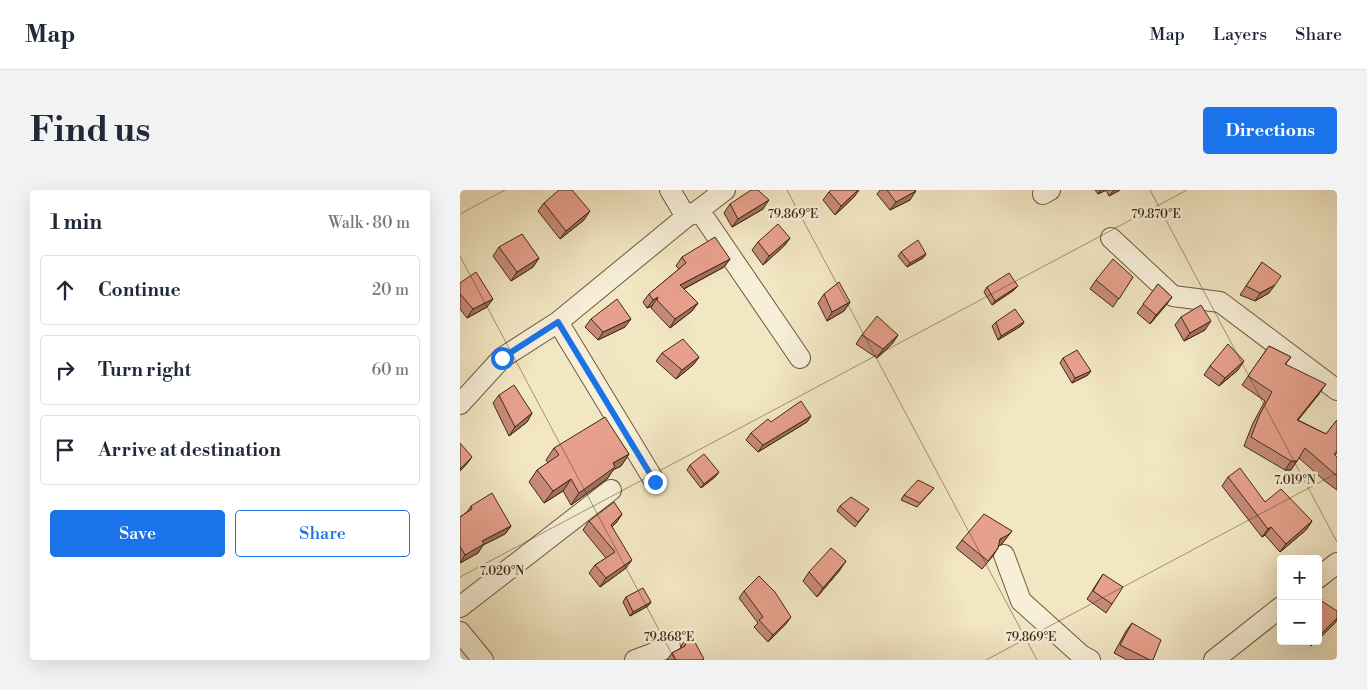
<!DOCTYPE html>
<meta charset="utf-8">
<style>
body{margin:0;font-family:"Libre Bodoni",serif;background:#f2f2f3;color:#1f2937}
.controls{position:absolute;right:15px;bottom:15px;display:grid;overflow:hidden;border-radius:5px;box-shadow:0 5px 20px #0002}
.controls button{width:45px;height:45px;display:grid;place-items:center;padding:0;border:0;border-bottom:1px solid #e0e1e3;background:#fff;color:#1f2937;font:25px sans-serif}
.stop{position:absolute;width:15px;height:15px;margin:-11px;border:4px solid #1a73e8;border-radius:50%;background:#fff}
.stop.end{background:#1a73e8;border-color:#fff;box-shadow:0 1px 5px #0008}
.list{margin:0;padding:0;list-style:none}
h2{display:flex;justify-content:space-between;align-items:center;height:65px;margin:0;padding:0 20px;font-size:21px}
h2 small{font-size:16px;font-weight:400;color:#747a83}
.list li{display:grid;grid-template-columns:32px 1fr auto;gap:15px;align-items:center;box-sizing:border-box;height:70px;margin:0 10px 10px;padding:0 10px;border:1px solid #e0e1e3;border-radius:5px}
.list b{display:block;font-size:19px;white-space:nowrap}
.list em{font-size:16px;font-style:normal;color:#747a83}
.actions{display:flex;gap:10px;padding:15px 20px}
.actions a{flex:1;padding:11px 0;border:1px solid #1a73e8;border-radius:5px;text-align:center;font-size:18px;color:#1a73e8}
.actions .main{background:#1a73e8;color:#fff}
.icon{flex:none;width:28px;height:28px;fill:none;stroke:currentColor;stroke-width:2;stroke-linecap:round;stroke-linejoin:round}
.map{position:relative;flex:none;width:877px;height:470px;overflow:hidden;border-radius:5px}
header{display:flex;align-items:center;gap:30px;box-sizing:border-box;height:70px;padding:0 25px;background:#fff;border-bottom:1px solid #e0e1e3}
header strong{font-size:24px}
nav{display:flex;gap:28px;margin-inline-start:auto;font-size:18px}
.intro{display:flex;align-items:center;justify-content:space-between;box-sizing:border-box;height:120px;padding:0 30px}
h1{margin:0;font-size:35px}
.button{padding:12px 22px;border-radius:5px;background:#1a73e8;color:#fff;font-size:18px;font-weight:700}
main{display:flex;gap:30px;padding:0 30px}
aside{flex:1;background:#fff;border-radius:5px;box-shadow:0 5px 20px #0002}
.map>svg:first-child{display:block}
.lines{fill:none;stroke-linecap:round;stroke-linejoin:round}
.street-casing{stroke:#6c593e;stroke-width:22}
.street{stroke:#f7efd8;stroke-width:20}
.wall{fill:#c78a79;stroke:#3f2a12}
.shaded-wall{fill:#a27063;stroke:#3f2a12}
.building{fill:#e7a08d;stroke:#3f2a12}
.route{stroke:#1a73e8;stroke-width:6}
.ticks{fill:none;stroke:#3f2a12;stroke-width:1;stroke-opacity:0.45}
.ticks-label{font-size:12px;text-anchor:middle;fill:#3f2a12;stroke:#f7efd8;stroke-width:5;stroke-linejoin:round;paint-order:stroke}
</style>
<header>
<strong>Map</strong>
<nav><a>Map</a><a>Layers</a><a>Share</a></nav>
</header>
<div class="intro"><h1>Find us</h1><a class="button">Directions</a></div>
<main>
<aside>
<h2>1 min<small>Walk · 80 m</small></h2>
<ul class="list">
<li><svg class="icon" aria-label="ahead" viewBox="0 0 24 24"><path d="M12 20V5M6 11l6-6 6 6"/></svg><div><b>Continue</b></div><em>20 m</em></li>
<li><svg class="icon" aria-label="right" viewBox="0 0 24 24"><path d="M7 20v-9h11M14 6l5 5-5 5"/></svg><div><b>Turn right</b></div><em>60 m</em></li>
<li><svg class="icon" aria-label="arrive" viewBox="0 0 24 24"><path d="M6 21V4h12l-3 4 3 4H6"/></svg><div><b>Arrive at destination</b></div></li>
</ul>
<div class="actions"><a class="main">Save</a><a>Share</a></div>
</aside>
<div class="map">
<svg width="877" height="470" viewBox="0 0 877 470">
<rect width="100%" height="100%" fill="#f2e6c3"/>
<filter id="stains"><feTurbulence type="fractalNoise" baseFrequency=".004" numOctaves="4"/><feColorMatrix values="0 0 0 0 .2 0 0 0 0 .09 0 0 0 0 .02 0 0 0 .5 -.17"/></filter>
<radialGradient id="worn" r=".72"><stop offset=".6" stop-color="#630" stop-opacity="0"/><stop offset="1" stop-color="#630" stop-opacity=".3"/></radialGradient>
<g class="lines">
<defs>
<path id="street" d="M210 0 226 27
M583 4 590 0
M239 20 340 168
M651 48 713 106 760 112 877 200
M98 132 195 292
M0 214 42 168 98 132 226 27 239 20 265 0
M544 365 561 411 621 465 630 470
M858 388 877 373
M0 417 151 300
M0 442 23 470
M175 470 210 457
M754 470 821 417"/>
</defs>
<use href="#street" class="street-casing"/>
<use href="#street" class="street"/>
</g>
<path class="wall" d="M420 0H455L450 10 430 20 417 4Z
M635 0H660L649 6 646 0 638 4Z
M369 2 395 6 375 25 363 10Z
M84 13 124 30 100 49 78 21Z
M270 14 303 19 272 37 264 23Z
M330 48 324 56 303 75 292 60 298 52Z
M39 57 79 68 73 77 51 91 33 66Z
M441 62 466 64 463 68 447 77 438 66Z
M222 67 270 69 264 77 224 99 238 113 232 121 210 138 191 118 192 116 187 118 183 112 189 104 219 79 216 76Z
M802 72 809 103 795 111 780 105Z
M673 87 653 117 630 99 636 90Z
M0 93 27 117 7 128 0 119Z
M698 94 712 107 706 115 690 134 677 123Z
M527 97 554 100 532 115 524 102Z
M364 104 390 112 384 121 367 131 358 113Z
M721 127 745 140 724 151 715 135Z
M131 129 165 137 138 150 125 137Z
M536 132H564L561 136 538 150 532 136Z
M402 145H438L432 154 417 168 396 154Z
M809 156 831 167 825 175 859 204 838 230 866 244 877 230V263L875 265 877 267V300L866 292 839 268 831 280H825L784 256 793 233 805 211 782 195Z
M202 163 239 167 233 175 216 189 196 171Z
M603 168 628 185 612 193 600 173Z
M750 176 778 180 759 196 744 185Z
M39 205 72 223 67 232 49 246 33 213Z
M351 226 347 232 298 262 286 250 291 243Z
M94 258 169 264 161 276 153 280 147 289 111 315 103 301 84 313 69 292 77 280 88 273 86 270Z
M230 275 259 282 255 287 241 298 227 280Z
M768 287 805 312 852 331 846 340 820 362 805 345 802 347 762 296Z
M474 298 457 317 441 310 444 305Z
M11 316 51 336 45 344 23 355 18 363 0 373V327L7 322Z
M380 316 409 319 395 337 377 321Z
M162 324 156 333 152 336 166 378 140 397 129 383 135 375 146 368 123 340 129 331Z
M502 350 542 354 539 355 538 358 533 366 522 379 496 358Z
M380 380 357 407 343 391 349 382Z
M643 384 652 414 646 423 627 409Z
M284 401 326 434 308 452 294 437 298 433 279 408Z
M166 407 191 412 188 416 170 426 163 412Z
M672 433 693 470H667L654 463 666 441Z
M227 448 243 470H207L212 463 221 458V456Z
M847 451H856L851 456Z"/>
<path class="shaded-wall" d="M398 0H399L395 6 375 25 381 16Z
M641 0H647L638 4Z
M654 0H660L649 6Z
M456 1 450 10 430 20 436 12Z
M309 10 303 19 272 37 278 29Z
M130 21 124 30 100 49 106 41Z
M330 48 324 56 303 75 309 66Z
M466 64 463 68 447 77 450 73Z
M79 68 73 77 51 91 57 82Z
M270 69 264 77 214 104 220 95Z
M815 95 809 103 795 111 800 103Z
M558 96 554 100 532 115 535 111Z
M198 107 192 116 187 118 193 110Z
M712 107 706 115 690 134 696 125Z
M33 109 27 117 7 128 13 119Z
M390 112 384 121 367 131 372 122Z
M238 113 232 121 210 138 215 129Z
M171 129 165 137 138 150 143 142Z
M751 131 745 140 724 151 730 143Z
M564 132 561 136 538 150 541 146Z
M438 145 432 154 417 168 423 159Z
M239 167 233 175 216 189 222 180Z
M784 171 778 180 759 196 765 188Z
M631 181 628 185 612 193 615 188Z
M866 194 859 204 831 239 837 230Z
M72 223 67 232 49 246 55 237Z
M351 226 347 232 298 262 303 255Z
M169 264 161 276 153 280 147 289 111 315 119 303 153 273Z
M12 267 6 275 0 281V279Z
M831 271H837L831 280H825Z
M259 282 255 287 241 298 244 294Z
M111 289 103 301 84 313 93 301Z
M162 324 156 333 145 343 151 335Z
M852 331 846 340 820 362 826 354Z
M51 336 45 344 23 355 18 363 0 373 5 365 22 351Z
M811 337 805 345 802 347 808 339Z
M552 341 542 354 535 358 540 349Z
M172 370 166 378 140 397 146 388Z
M386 371 380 380 357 407 363 398Z
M191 412 188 416 170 426 173 422Z
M331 427 326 434 308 452 313 445Z
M877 428 876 432 858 450V447Z"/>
<path class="building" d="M99 0H112L130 21 106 41 84 13Z
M291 0H298L309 10 278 29 270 14Z
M371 0H398L381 16 369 2Z
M427 0H455L456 1 436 12Z
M318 34 330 48 309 66 298 52Z
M62 44 79 68 57 82 39 57Z
M255 47 270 69 220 95 238 113 215 129 197 110 198 107 193 110 189 104 226 73 222 67Z
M458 50 466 64 450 73 441 62Z
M653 69 673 87 659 109 636 90Z
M802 72 821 86 815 95 800 103 786 96Z
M16 82 33 109 13 119 0 104V93Z
M549 83 558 96 535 111 527 97Z
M379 92 390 112 372 122 364 104Z
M698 94 712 107 696 125 683 114Z
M157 109 171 129 143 142 131 129Z
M741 115 751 131 730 143 721 127Z
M555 119 564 132 541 146 536 132Z
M417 126 438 145 423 159 402 145Z
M223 149 239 167 222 180 202 163Z
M768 154 784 171 765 188 750 176Z
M809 156 831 167 825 174 866 194 837 230 866 244 877 230V261L874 264 877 267V286L845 258 837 271H831L791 247 800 224 812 202 788 186Z
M617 160 631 181 615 188 603 168Z
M54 195 72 223 55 237 39 205Z
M341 211 351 226 303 255 291 243 308 229 311 232Z
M145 227 169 264 153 273 155 277 119 303 111 289 93 301 77 280 99 265 94 258Z
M0 253 12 267 0 279Z
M244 264 259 282 244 294 230 275Z
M780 278 805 312 821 299 852 331 826 354 811 337 808 339 768 287Z
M458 290 474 298 460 313 444 305Z
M32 303 51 336 22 351 24 354 5 365 0 356V327L12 319 11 316Z
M391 307 409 319 398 332 380 316Z
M154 312 162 324 151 335 172 370 146 388 135 375 155 362 129 331Z
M524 324 552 341 548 345 540 349 538 358 528 371 502 350Z
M371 358 386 371 363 398 349 382Z
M643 384 663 397 652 414 633 401Z
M299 386 315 402 331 427 313 445 299 430 303 427 284 401Z
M183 398 191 412 173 422 166 407Z
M860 410 877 421V428L858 447V412Z
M672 433 701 450 693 470H690L660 455Z
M231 445 244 469 242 470H216L212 463 225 456 227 448Z"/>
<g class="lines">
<path class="route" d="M42 168 98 132 195 292"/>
</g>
<path class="ticks" d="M327 0 577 470M690 0 877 352M0 24 45 0M0 66 215 470M0 387 727 0M526 470 877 283"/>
<g class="ticks-label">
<text x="333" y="28">79.869°E</text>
<text x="696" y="28">79.870°E</text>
<text x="835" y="294">7.019°N</text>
<text x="42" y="385">7.020°N</text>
<text x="209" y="451">79.868°E</text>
<text x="571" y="451">79.869°E</text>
</g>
<rect width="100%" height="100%" filter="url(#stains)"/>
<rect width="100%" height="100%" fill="url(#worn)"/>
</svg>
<div class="controls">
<button>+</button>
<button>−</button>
</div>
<div class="stop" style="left:42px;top:168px"></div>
<div class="stop end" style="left:195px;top:292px"></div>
</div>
</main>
